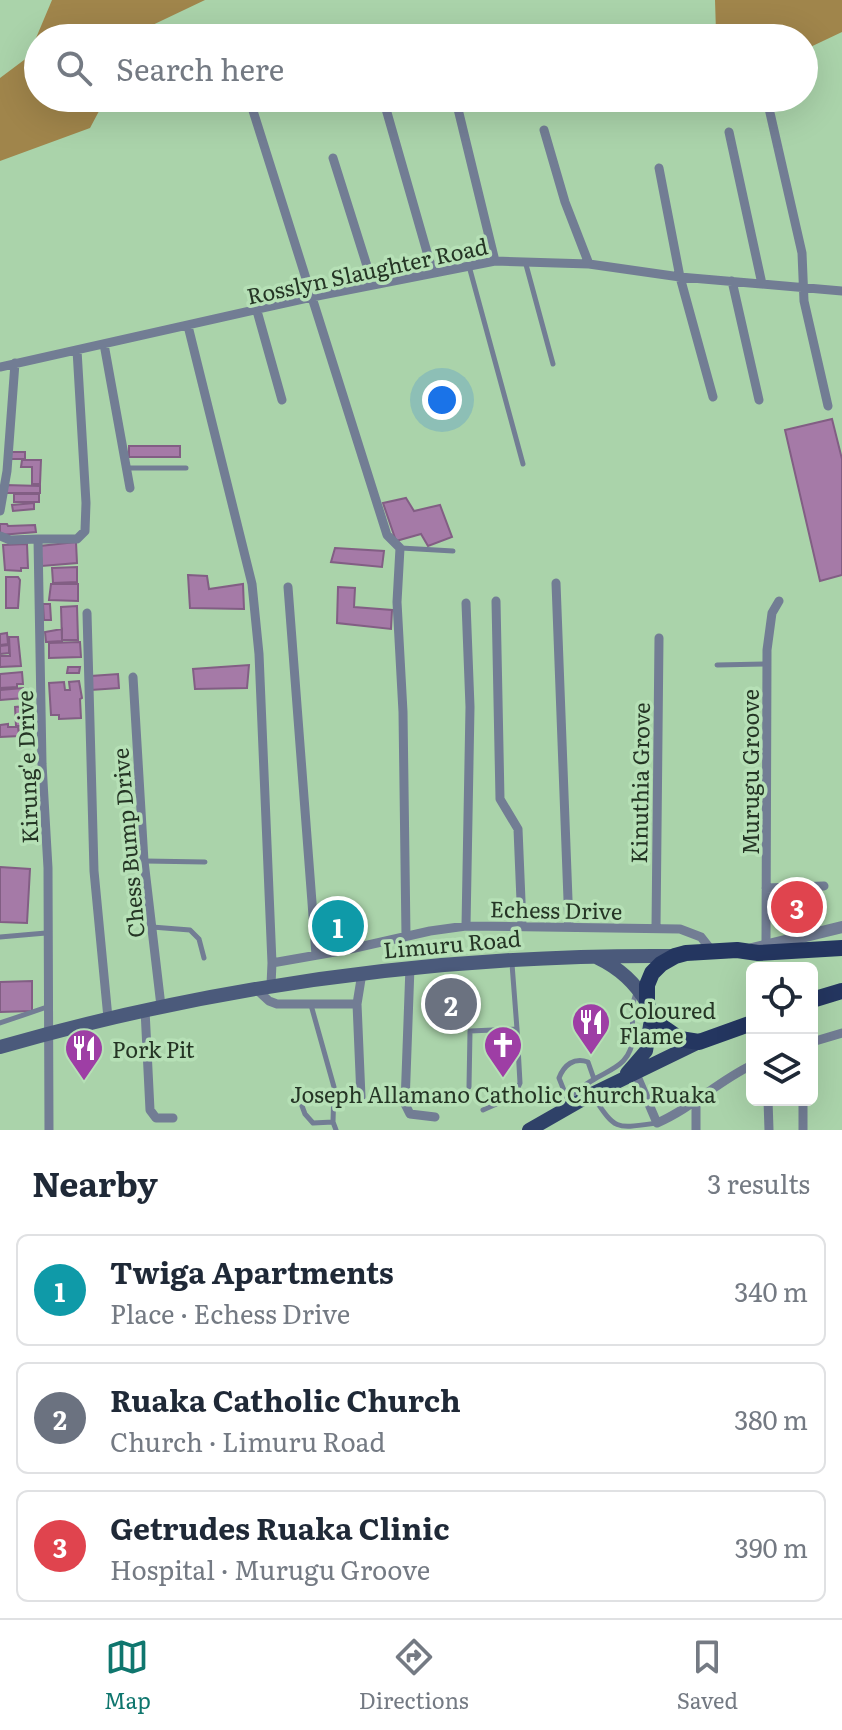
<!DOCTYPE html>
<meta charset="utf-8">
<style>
body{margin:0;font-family:Literata,serif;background:#f2f2f3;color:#1f2937}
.controls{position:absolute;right:24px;bottom:24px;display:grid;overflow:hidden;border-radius:12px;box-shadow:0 8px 32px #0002}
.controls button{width:72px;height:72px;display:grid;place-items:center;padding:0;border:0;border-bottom:2px solid #e0e1e3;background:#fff;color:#1f2937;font:40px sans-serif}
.you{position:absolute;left:442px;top:400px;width:28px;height:28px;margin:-20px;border:6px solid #fff;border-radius:50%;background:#1a73e8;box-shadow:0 0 0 12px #1a73e833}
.badge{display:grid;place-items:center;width:52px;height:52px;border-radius:50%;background:#0f766e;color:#fff;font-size:26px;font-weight:700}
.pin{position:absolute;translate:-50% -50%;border:4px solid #fff;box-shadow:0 2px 8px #0006}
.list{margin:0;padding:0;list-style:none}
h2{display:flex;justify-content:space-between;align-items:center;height:104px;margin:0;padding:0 32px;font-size:34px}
h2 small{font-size:26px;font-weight:400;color:#747a83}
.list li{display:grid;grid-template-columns:52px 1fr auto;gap:24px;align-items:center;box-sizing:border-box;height:112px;margin:0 16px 16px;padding:0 16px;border:2px solid #e0e1e3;border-radius:12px}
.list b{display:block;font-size:30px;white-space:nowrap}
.list p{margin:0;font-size:26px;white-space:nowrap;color:#747a83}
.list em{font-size:26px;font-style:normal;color:#747a83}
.icon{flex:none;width:44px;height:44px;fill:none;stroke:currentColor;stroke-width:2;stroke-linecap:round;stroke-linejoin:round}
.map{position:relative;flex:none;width:842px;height:1130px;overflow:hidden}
.search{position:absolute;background:#fff;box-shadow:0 8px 32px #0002;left:24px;right:24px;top:24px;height:88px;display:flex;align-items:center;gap:20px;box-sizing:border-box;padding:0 28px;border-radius:44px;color:#747a83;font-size:30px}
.sheet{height:488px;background:#fff}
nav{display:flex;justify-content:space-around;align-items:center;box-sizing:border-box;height:112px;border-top:2px solid #e0e1e3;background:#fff;font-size:22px;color:#747a83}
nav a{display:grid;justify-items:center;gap:4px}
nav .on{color:#0f766e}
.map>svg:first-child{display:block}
.forest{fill:#a0854b}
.building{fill:#a57aa7;stroke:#825e84;stroke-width:2}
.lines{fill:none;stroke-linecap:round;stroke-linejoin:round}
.service{stroke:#727d94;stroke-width:5}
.minor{stroke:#727d94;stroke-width:9}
.tertiary{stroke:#727d94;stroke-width:12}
.secondary{stroke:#4b5a7b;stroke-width:14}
.primary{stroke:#2f4168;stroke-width:14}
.trunk{stroke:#243660;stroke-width:16}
.labels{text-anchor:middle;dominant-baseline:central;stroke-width:7;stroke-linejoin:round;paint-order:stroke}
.street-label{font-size:22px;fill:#253525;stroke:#b6e0b6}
.poi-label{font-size:22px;fill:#253525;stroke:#b6e0b6;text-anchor:start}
</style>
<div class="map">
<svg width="842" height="1130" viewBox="0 0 842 1130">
<rect width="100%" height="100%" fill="#aad3aa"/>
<path class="forest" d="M52 0H205L142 30 138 38H38V98H106L90 128 0 161V78L28 57Z
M715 0H842V32L804 50V38H741L716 32Z"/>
<path class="building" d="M832 419 842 459V575L820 581 785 430Z
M129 446H180V457H129Z
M11 452H25V459H11Z
M22 460H41L40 484H32V467H21Z
M5 485 40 486V493H5Z
M14 494H39V502H14Z
M406 498 414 511 440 505 452 537 428 546 421 534 396 541 383 503Z
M34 503V509L13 511 12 505Z
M0 524H7L8 526 35 525 36 532 0 535Z
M76 542 77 563 42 566 40 546Z
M27 544 28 568H21V571L5 570 3 545Z
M335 548 384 551 382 567 331 562Z
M77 567V582L53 583 52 568Z
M188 575 207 576 209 589 243 584 244 609 190 608Z
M6 577H18L20 580 18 608H6Z
M51 584H78V601L49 600Z
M338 587 355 588 354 607 392 610 391 629 337 623Z
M43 604H50L51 620H44Z
M77 606 78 640H62L61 607Z
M62 629V641L46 642 45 632Z
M7 633 8 644 0 645V634Z
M9 637H18L21 666 0 667V656H10Z
M80 642 81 657 49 658V643Z
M9 645V653L0 654V646Z
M249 665 247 688 195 689 193 669Z
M68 667H80L79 673H67Z
M22 672 23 684H17V687L0 688V674Z
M118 674 119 688 91 690V676Z
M79 681 82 698 80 699 81 718 59 719V715H51L49 683 64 682 65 690H70L69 682Z
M23 688 24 698 0 700V690Z
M25 706 26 736H19V726H16L15 707Z
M8 724V727H18L19 736 0 737V725Z
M0 867 30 869 27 923 0 922Z
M317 907 358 908V945L319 946Z
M32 981V1011L0 1012V982Z"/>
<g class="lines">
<path class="service" d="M525 261 553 364
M469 266 523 464
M126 468H186
M401 548 453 551
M717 665 766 664
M145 861 205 862
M152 927 190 930 199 939 204 958
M0 937 46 933
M0 1023 47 1007
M75 1028 83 1067
M469 1087 470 1031 517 1029 512 964
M592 1095C616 1130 613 1129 657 1123
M567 1098C576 1092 584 1085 593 1080 613 1068 631 1064 633 1037 633 1022 630 1008 636 993
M567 1098 559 1078C564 1065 574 1057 588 1062L594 1079
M302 1106 305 1114 313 1123 333 1122 334 1087 311 1005
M483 1110C498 1103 514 1099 520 1083L517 1029
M333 1122 336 1130"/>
<path class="minor" d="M228 34 229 38
M249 98 387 535 400 548 397 602 403 712 406 936
M768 104 802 253 804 301 828 406
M386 109 433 273
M458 109 495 261
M544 130 565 202 589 264
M729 132 762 284
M333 158 373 285
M659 168 680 277 713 397
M732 281 759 400
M257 311 282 400
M188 326 252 584 259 654 272 963
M104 344 130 488
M0 367 312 297 495 261 589 264 680 277 842 291
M0 511 7 471 15 363
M0 536 10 540 38 539 42 764 48 868 49 1130
M38 539H77L85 531 86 503 77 350
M556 583 569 926
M288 587 316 955
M496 601 500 799 518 829 522 925
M87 613 94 871 108 1018
M133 677 144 861 161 1006
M766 888 824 886
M466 926 470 707 466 603
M656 928 659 638
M766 945 767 650 772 613 779 601
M410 967 405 1104 410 1114 435 1117
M271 985 272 963 346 950 430 931 466 926 680 929 701 937 712 951
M255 988 269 1001 277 1004H357
M145 1010 150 1110 156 1118H173
M812 1042 842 1033
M636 1074 657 1123C692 1108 718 1081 752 1065
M361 1097 357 1004 362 973
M768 1100 769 1130
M696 1130V1103
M803 1130V1100"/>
<path class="tertiary" d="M752 949 842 927"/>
<path class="secondary" d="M598 958C619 968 635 982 647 1003
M0 1047C220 984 446 954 675 956"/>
<path class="primary" d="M627 1073 646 1051 651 1019
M529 1130 592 1094 699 1042"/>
<path class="trunk" d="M812 1000 842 991
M752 1023 699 1042 680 1039 651 1019 647 1003V985L652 973 661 964 675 956 686 953 737 950 758 953 842 948"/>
</g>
<defs>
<symbol id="restaurant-pin" viewBox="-11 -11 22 30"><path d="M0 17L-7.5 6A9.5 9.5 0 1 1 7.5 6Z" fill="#9e3ea5" stroke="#b6e0b6"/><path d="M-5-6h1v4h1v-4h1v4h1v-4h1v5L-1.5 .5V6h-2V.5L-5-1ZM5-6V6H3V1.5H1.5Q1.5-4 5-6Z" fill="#fff"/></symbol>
<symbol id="church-pin" viewBox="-11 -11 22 30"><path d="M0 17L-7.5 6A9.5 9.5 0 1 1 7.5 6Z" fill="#9e3ea5" stroke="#b6e0b6"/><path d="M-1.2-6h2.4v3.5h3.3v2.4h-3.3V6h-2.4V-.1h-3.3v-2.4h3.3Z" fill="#fff"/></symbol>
</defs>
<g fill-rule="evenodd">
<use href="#restaurant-pin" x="569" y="1000" width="44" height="60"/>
<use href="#church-pin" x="481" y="1023" width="44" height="60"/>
<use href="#restaurant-pin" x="62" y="1026" width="44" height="60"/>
</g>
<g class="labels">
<g class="street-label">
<text transform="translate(367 270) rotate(-12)">Rosslyn Slaughter Road</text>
<text transform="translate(26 767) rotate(-92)">Kirung'e Drive</text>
<text transform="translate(749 772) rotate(-90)">Murugu Groove</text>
<text transform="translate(639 783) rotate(-89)">Kinuthia Grove</text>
<text transform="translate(127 843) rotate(-95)">Chess Bump Drive</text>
<text transform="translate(556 909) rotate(1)">Echess Drive</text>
<text transform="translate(452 943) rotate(-5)">Limuru Road</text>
</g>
<g class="poi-label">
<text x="619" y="1009">Coloured<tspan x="619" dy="25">Flame</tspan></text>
<text x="112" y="1048">Pork Pit</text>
<text x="503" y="1093" text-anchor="middle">Joseph Allamano Catholic Church Ruaka</text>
</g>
</g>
</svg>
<div class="controls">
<button><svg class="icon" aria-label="locate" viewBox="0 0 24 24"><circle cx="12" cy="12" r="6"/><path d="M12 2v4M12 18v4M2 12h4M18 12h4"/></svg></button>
<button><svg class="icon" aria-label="layers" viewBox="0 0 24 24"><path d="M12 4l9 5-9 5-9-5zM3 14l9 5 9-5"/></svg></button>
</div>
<div class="you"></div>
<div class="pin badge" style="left:338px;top:926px;background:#0f9aa8">1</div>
<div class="pin badge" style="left:451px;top:1004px;background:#6b7280">2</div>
<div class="pin badge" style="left:797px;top:907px;background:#e0444e">3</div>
<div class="search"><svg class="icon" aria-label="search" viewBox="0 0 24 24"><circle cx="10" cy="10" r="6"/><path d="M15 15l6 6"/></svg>Search here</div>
</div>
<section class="sheet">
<h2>Nearby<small>3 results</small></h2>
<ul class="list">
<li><span class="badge" style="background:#0f9aa8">1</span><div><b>Twiga Apartments</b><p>Place · Echess Drive</p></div><em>340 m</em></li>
<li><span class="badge" style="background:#6b7280">2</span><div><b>Ruaka Catholic Church</b><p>Church · Limuru Road</p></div><em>380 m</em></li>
<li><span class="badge" style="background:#e0444e">3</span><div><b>Getrudes Ruaka Clinic</b><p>Hospital · Murugu Groove</p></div><em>390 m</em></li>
</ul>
</section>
<nav>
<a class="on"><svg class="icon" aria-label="map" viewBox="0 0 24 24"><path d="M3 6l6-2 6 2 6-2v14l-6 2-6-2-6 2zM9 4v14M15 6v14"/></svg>Map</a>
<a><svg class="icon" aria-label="directions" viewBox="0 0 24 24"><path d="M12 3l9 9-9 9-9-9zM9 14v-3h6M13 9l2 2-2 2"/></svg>Directions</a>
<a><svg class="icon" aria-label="saved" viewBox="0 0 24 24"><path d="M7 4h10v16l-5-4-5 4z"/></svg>Saved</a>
</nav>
